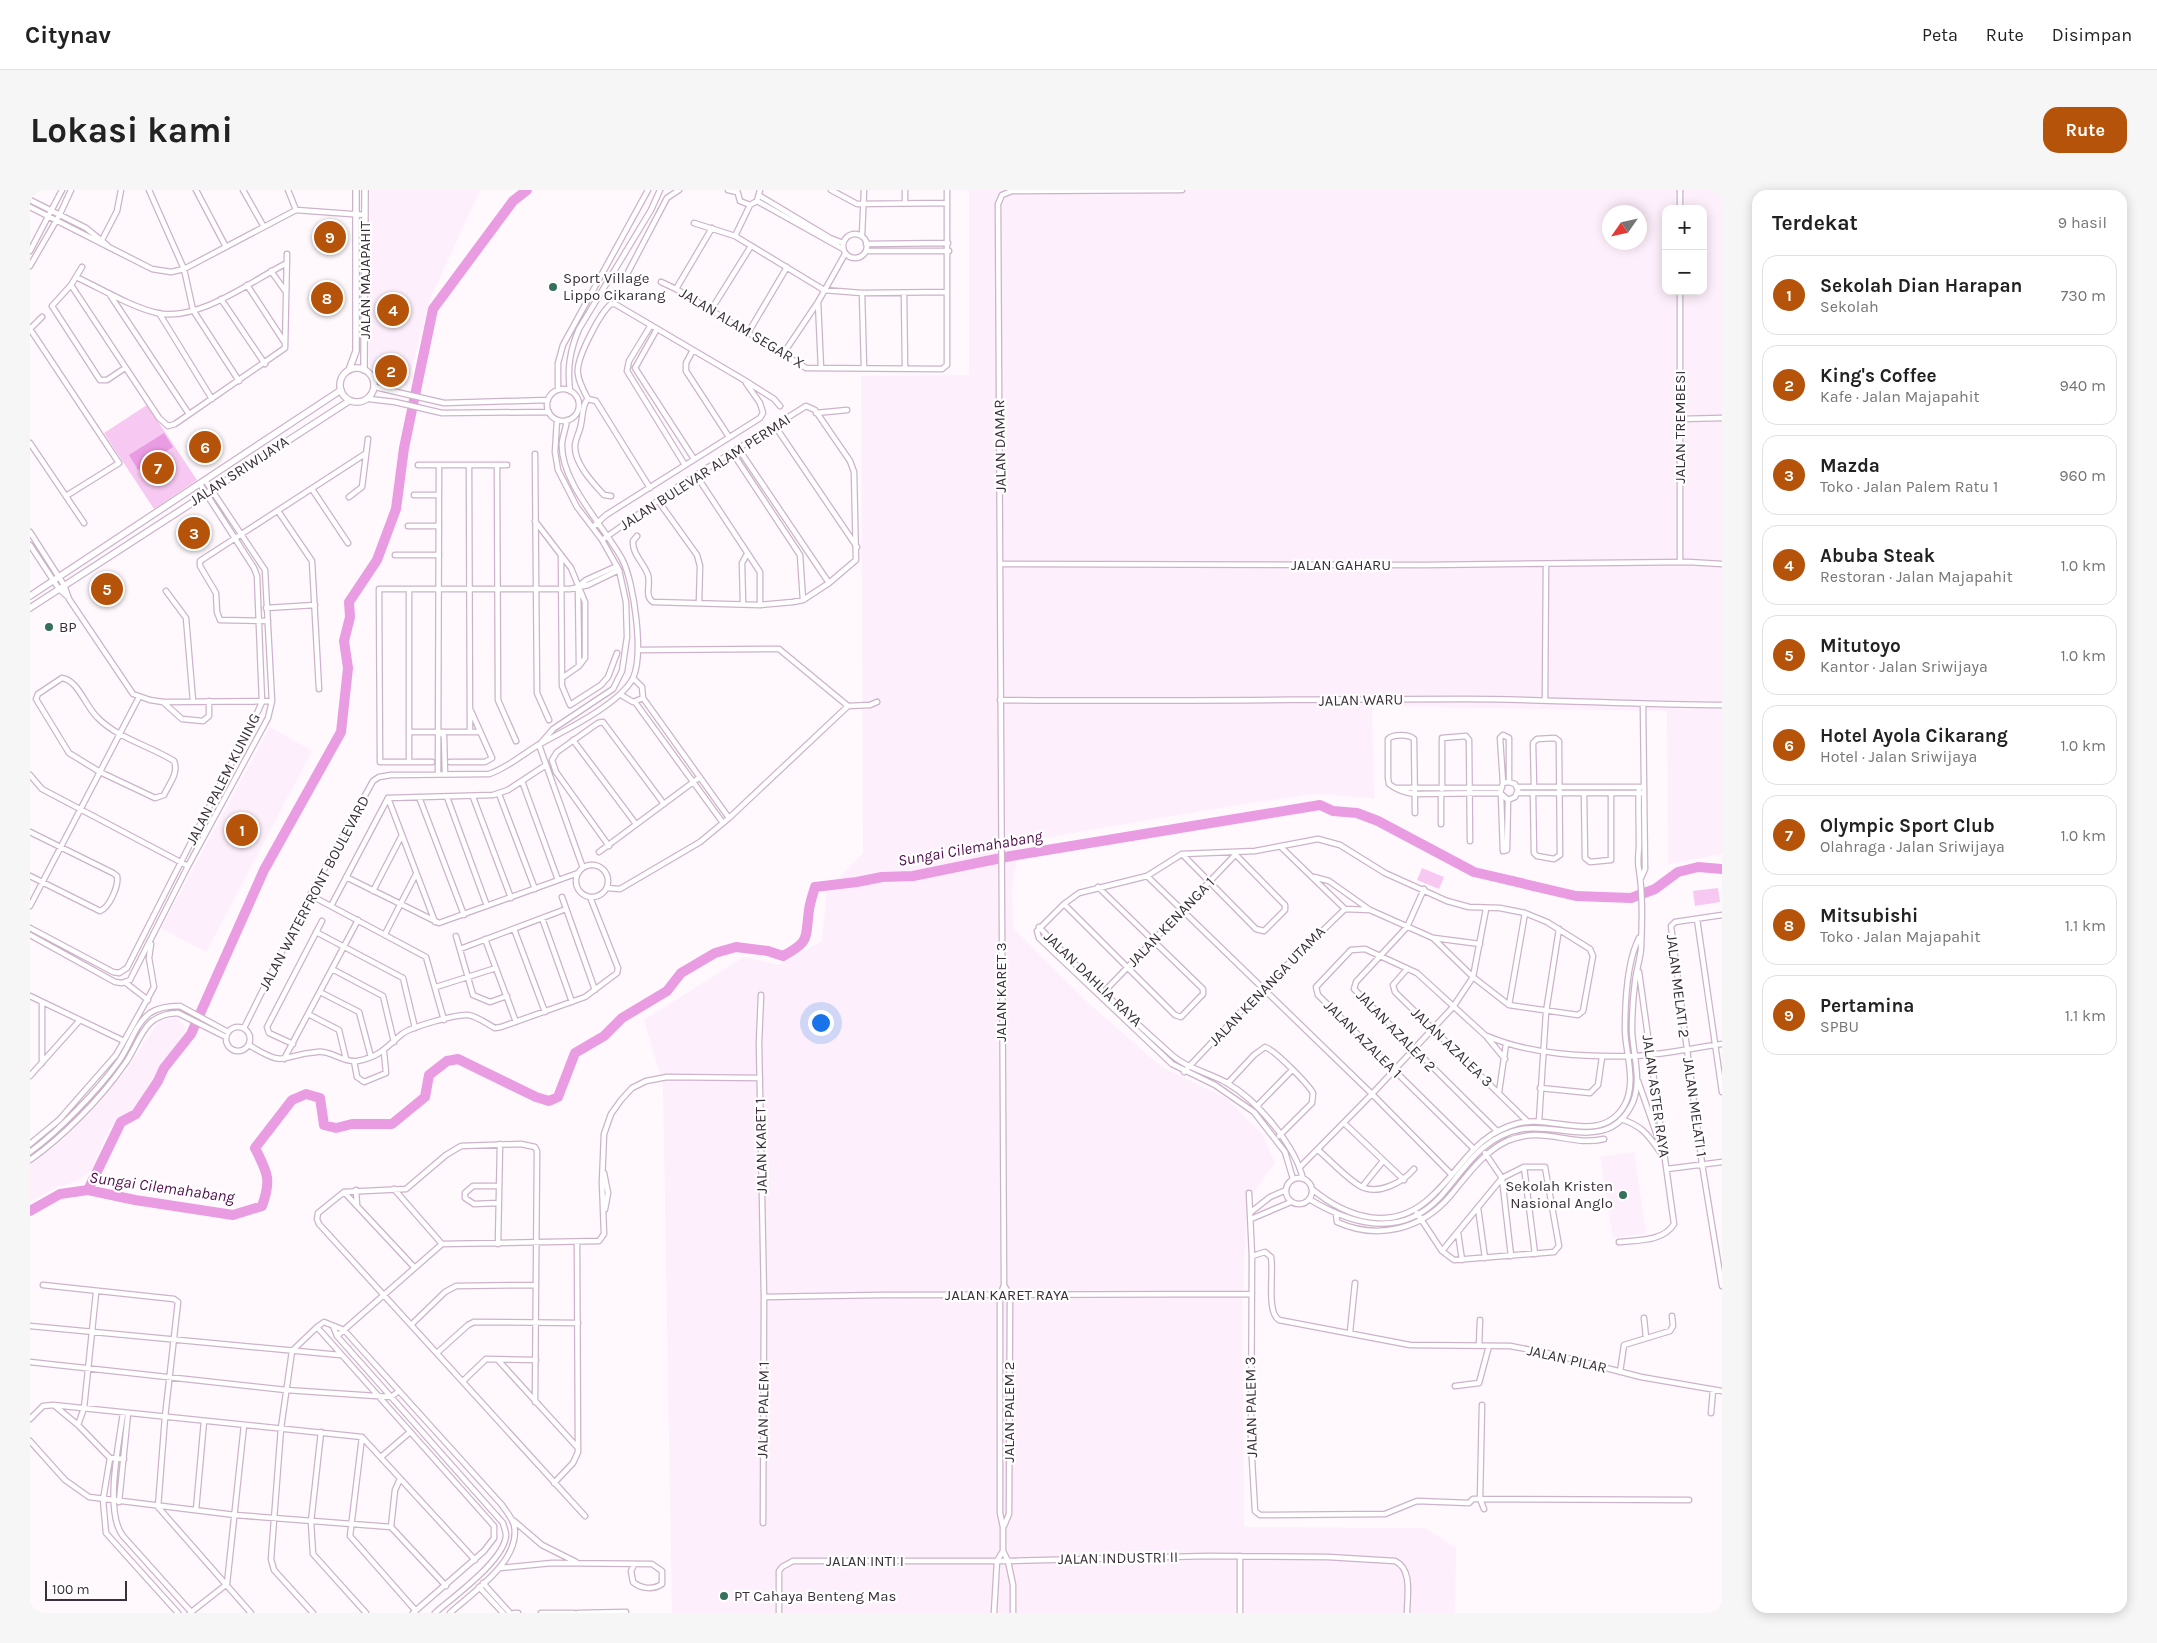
<!DOCTYPE html>
<html lang="id">
<meta charset="utf-8">
<style>
body{margin:0;font-family:Karla,sans-serif;background:#f6f6f6;color:#222}
.controls{position:absolute;right:15px;top:15px;display:grid;overflow:hidden;border-radius:10px;box-shadow:0 2px 12px #0003}
.controls button{width:45px;height:45px;display:grid;place-items:center;padding:0;border:0;border-bottom:1px solid #e0e0e0;background:#fff;color:#222;font:25px sans-serif}
.compass{position:absolute;left:1572px;top:15px;width:45px;height:45px;border-radius:50%;background:#fff;box-shadow:0 2px 12px #0003;rotate:236deg}
.scale{position:absolute;left:15px;bottom:12px;width:82px;box-sizing:border-box;padding-left:5px;border:2px solid #3b3039;border-top:0;font-size:14px;line-height:18px;white-space:nowrap;color:#3b3039;-webkit-text-stroke:4px #fff;paint-order:stroke}
.you{position:absolute;left:790px;top:832px;width:18px;height:18px;margin:-12px;border:4px solid #fff;border-radius:50%;background:#1a73e8;box-shadow:0 0 0 8px #1a73e833}
.badge{display:grid;place-items:center;width:32px;height:32px;border-radius:50%;background:#b45309;color:#fff;font-size:16px;font-weight:700}
.pin{position:absolute;translate:-50% -50%;border:2px solid #fff;box-shadow:0 1px 5px #0006}
.list{margin:0;padding:0;list-style:none}
h2{display:flex;justify-content:space-between;align-items:center;height:65px;margin:0;padding:0 20px;font-size:21px}
h2 small{font-size:16px;font-weight:400;color:#767676}
.list li{display:grid;grid-template-columns:32px 1fr auto;gap:15px;align-items:center;box-sizing:border-box;height:80px;margin:0 10px 10px;padding:0 10px;border:1px solid #e0e0e0;border-radius:15px}
.list b{display:block;font-size:19px;white-space:nowrap}
.list p{margin:0;font-size:16px;white-space:nowrap;color:#767676}
.list em{font-size:16px;font-style:normal;color:#767676}
.map{position:relative;flex:none;width:1692px;height:1423px;overflow:hidden;border-radius:15px}
header{display:flex;align-items:center;gap:30px;box-sizing:border-box;height:70px;padding:0 25px;background:#fff;border-bottom:1px solid #e0e0e0}
header strong{font-size:24px}
nav{display:flex;gap:28px;margin-inline-start:auto;font-size:18px}
.intro{display:flex;align-items:center;justify-content:space-between;box-sizing:border-box;height:120px;padding:0 30px}
h1{margin:0;font-size:35px}
.button{padding:12px 22px;border-radius:15px;background:#b45309;color:#fff;font-size:18px;font-weight:700}
main{display:flex;gap:30px;padding:0 30px}
aside{flex:1;background:#fff;border-radius:15px;box-shadow:0 2px 12px #0003}
.map>svg:first-child{display:block}
.built{fill:#fdeffb;fill-rule:evenodd}
.green{fill:#f7c8f1}
.water{fill:#ea9ce3}
.lines{fill:none;stroke-linecap:round;stroke-linejoin:round}
.river{stroke:#ea9ce3;stroke-width:10}
.minor-casing{stroke:#cdb3ca;stroke-width:7}
.tertiary-casing{stroke:#cdb3ca;stroke-width:8}
.minor{stroke:#fff;stroke-width:4.5}
.tertiary{stroke:#fff;stroke-width:5.5}
.poi-dot{fill:#35705a;stroke:#fff;stroke-width:2}
.labels{text-anchor:middle;dominant-baseline:central;stroke-width:4.5;stroke-linejoin:round;paint-order:stroke}
.poi-label{font-size:15px;fill:#3b3039;stroke:#fff;text-anchor:start}
.street-label{font-size:15px;fill:#3b3039;stroke:#fff}
.water-label{font-size:16px;font-style:italic;fill:#510c4e;stroke:#fff}
</style>
<header>
<strong>Citynav</strong>
<nav><a>Peta</a><a>Rute</a><a>Disimpan</a></nav>
</header>
<div class="intro"><h1>Lokasi kami</h1><a class="button">Rute</a></div>
<main>
<div class="map">
<svg width="1692" height="1423" viewBox="0 0 1692 1423">
<rect width="100%" height="100%" fill="#fff9fe"/>
<path class="built" d="M340 0H450L400 109 377 196 349 190 348 184 339 175Z
M939 0H1692V664L1638 674 1637 521 1342 516 1344 608 1287 604 1212 614 990 652 982 697 983 738 1058 813 1132 877 1196 908 1232 944 1245 973 1217 1011 1212 1113 1214 1337 1395 1338 1426 1358 1425 1423H642L633 894 614 830 714 767 749 775 792 751 797 700 833 663 831 186 939 185ZM1636 19H1673V101H1636ZM1580 22H1610V52H1580Z
M240 537 282 561 176 762 131 738Z
M146 826 156 838 145 859 131 872 129 881 119 893 104 921 79 939 61 980 47 991 25 998 0 1012V974L30 953 93 884 129 831Z
M1604 962 1616 1043 1583 1048 1570 967Z"/>
<path class="green" d="M117 215 167 290 124 319 74 243Z
M1392 678 1414 687 1409 699 1387 690Z
M1688 698 1690 712 1665 716 1663 701Z"/>
<path class="water" d="M134 243 143 257 108 280 99 265Z"/>
<g class="lines">
<path class="river" d="M58 1000 91 932 106 924 128 891 134 878 161 844 234 680 311 542 318 478 314 451 320 427 319 412 347 370 366 319 374 258 403 119 483 11 497 0
M0 1021 30 1004 58 1000 105 1010 203 1025 232 1016C242 989 237 982 225 958L262 910 276 904 290 908 294 935 306 938 322 934H362L395 907 399 885 417 871 428 869 506 907 519 911 528 907 545 863 574 846 592 828 637 801 651 783 685 763 706 757 738 761 753 766C781 751 775 748 779 720 780 712 783 704 785 697L827 692 852 687 883 686 981 666 1290 615 1303 621 1327 623 1348 631 1444 682 1546 706 1601 708 1625 699 1648 682 1668 677 1692 679"/>
<defs>
<path id="minor" d="M119 0 154 79 163 120 209 191
M166 0 196 57
M213 0 234 37
M258 0 266 20
M698 0 707 2
M707 0 710 11 720 15 727 11 730 0
M801 0 827 14 917 13
M875 0V13
M1650 0V19
M730 6 800 48 813 53
M0 10 56 38 77 55
M727 11 813 59
M0 17 122 79 141 82 154 79 266 20 335 25
M664 33 705 46 794 100 832 103 917 102
M813 56a12 12 0 1 1 24 0a12 12 0 1 1-24 0Z
M705 46 720 15
M832 46 834 0
M72 50 87 21 91 0
M836 54 918 53
M0 61 32 0
M836 61H919
M0 76 30 24 41 0
M52 77 41 95 22 116 70 190H77L95 178
M241 81 256 102
M596 86 637 8 649 0
M46 87C72 99 99 116 127 123 169 132 221 91 257 73
M631 92 646 99 776 178 912 179 917 175V0
M41 95 129 228 138 236 145 234 255 158 257 64
M217 95 255 153
M646 99 682 38
M1650 101V372
M832 103 834 178
M874 103 875 178
M80 105 159 224
M191 109 235 174
M788 112 791 178
M681 120 721 56
M129 123 182 209
M621 135 599 171 597 181 655 275
M0 139 89 273 36 306
M0 139 12 127
M627 139 605 178 664 269
M718 143 757 77
M663 160 656 173V181L699 247
M753 164 788 112 815 64
M345 197 414 213 518 210
M517 215a16 16 0 1 1 32 0a16 16 0 1 1-32 0Z
M528 200V173L533 155 618 0
M540 201C537 178 540 160 549 139L621 20 630 0
M339 209 365 212 412 223 519 222
M558 209C552 214 553 226 551 234 550 242 545 249 545 256 544 273 563 293 574 305L581 306
M786 223 817 220
M1651 229 1692 228
M745 236 827 357
M0 253 54 333
M708 258 799 393
M702 262 770 365 773 410
M505 264 507 503 519 530
M388 275H477
M439 275 440 542
M467 275 468 510 486 551
M666 285 730 382V415
M620 298 566 211 558 209C554 201 549 193 548 184 545 170 570 123 581 114H585L714 190 744 209 750 216
M282 299 318 353
M384 305H409
M319 307 332 297 338 249
M629 312 667 365 670 376 669 412
M248 321 282 371 289 499
M505 331 541 378 555 412V468L549 476 532 488
M378 336H409
M563 337 576 325 730 228 733 223 730 213 716 193
M0 342 34 395 39 409 103 504 120 510 133 512 242 511
M572 350 650 295 776 216 785 220 820 271 824 282 826 370 799 393 773 410 763 412 730 415 623 412C614 406 621 394 618 385 614 373 602 364 603 351L607 346
M0 355 29 399 38 407
M365 365H409
M531 365 532 496 540 515 571 495 578 487 587 463
M971 374 1394 375 1658 372 1692 374
M549 396 556 390 587 376
M548 397 549 475
M379 399V572
M136 401 156 428 163 511
M713 413 712 373 717 364
M236 418 285 415
M238 431 190 430 187 422 186 403 170 376V371L335 264
M608 460 749 459 818 516
M32 488C48 490 56 517 67 527 88 549 119 555 144 571 149 583 139 594 134 605L125 608 70 582 39 563 6 509 8 504Z
M591 505 603 512 613 508 612 497 603 488
M613 508 699 628
M970 510C1125 512 1280 509 1435 509 1521 509 1606 515 1692 515
M1515 510 1516 374
M133 512 152 529 173 531 179 526V511
M605 512 693 633
M379 542H450
M410 542 414 546 415 584
M543 550 606 634
M511 553 523 539 583 499 592 481 597 447 596 412 589 380 572 350 547 317 528 280 525 262 527 230
M509 555 553 678
M402 572H350L349 399H540L558 395 589 380
M420 572H455L462 568 441 521
M408 584 409 275
M0 585 12 599 158 676
M492 591 528 690
M1473 593 1479 592 1485 594 1488 600 1485 607 1478 610 1470 603 1473 593 1470 548 1473 545 1479 548V592
M1487 597H1611
M1366 598H1470
M1412 599V548L1436 546 1439 550 1440 651
M1487 603H1611
M1554 603 1555 668 1560 672 1581 670V603
M469 604 505 699
M1411 604V634
M1503 604 1504 663 1507 666 1524 669 1530 665 1529 560V551L1525 548 1507 549 1503 553 1504 597
M1471 606 1473 661 1477 660 1478 610
M389 607 434 725
M417 607 457 716
M443 607 481 708
M358 608 463 605 478 600 516 575
M358 608 405 732
M1385 623 1384 549C1379 544 1363 544 1358 549V588L1359 594C1367 600 1376 603 1385 604L1470 603
M0 642 83 683 87 686C89 696 79 718 70 721L0 686
M579 656 526 582 522 570 527 562 568 533 573 532 634 614
M1251 657 1315 719
M569 662 670 587
M1152 664 1226 739 1234 741 1255 720V715L1206 665
M546 691a16 16 0 1 1 32 0a16 16 0 1 1-32 0Z
M1117 686 1342 904 1421 984
M316 687 409 733 548 683
M1284 687 1299 691 1340 720
M1611 688 1615 679 1613 515
M577 698 590 699 670 652 699 628 818 516 840 515 847 512
M1394 699 1377 737 1326 792 1324 799 1467 941
M343 701 372 645
M280 705 396 767 414 830
M532 707 565 800
M1034 714 1145 825 1151 827 1173 804V799L1068 697
M0 716 109 507
M301 716 358 608
M1692 725 1645 732 1641 736 1672 974 1692 1096
M512 728 542 812
M1667 729 1692 902
M1009 737C1051 782 1097 825 1143 866 1158 879 1180 883 1197 893 1227 910 1265 955 1273 989
M0 738 83 782 89 783 97 778 228 521 232 512 227 386 224 378 170 294
M484 739 515 822
M286 742 373 788 385 838
M355 744 386 684
M0 745 85 792 92 793 100 790 158 676 238 528 242 511 235 380 175 290
M426 746 443 805 460 812 477 806
M1404 748 1450 754
M455 749 486 832
M430 759 536 719
M302 779 353 806 364 852
M1377 779 1363 795 1365 802 1498 932
M96 793 118 810
M406 797 466 778
M290 802 329 822 341 867
M731 805 729 853 734 1107 733 1333
M0 806 94 851
M1070 806 1206 664
M12 812V873
M1479 815 1495 723
M278 824 309 840 316 869
M196 849a12 12 0 1 1 24 0a12 12 0 1 1-24 0Z
M214 838 280 705 343 591 349 587 361 585 459 584C477 578 492 565 508 555 534 541 590 514 603 488 614 465 604 391 592 369 574 336 530 292 532 253 533 245 536 238 537 230
M1457 846C1501 865 1557 867 1604 866 1633 865 1663 858 1692 854
M263 854 239 843 237 837 292 731
M219 855C258 879 249 865 287 862 301 860 313 873 327 871 350 867 356 857 372 844 381 837 426 824 438 825 447 826 457 834 465 838L471 837 555 807 587 783 588 778 560 707
M254 869 328 730
M324 871 327 887 334 892 356 883 354 862
M1154 882 1233 798 1315 719
M0 886 50 830
M1608 891 1631 957
M1198 893 1224 865 1235 857C1245 860 1278 894 1283 903L1282 913 1249 946
M1510 898 1560 903 1568 895 1572 867
M1469 902 1476 854
M1227 916 1262 880
M1591 929C1615 937 1619 947 1633 966
M1509 931 1516 822 1529 739
M1314 933 1374 990
M0 954 29 930 86 865 94 851 124 797 119 768 121 754
M1443 958 1288 805 1286 797 1321 760 1335 759 1387 783 1456 846 1475 869
M1288 960C1301 971 1315 987 1330 996 1348 1006 1373 992 1384 979
M0 962C29 941 68 900 89 871 100 856 105 834 120 823 129 817 140 816 150 816L198 842
M1455 963 1472 988 1481 1066
M0 970C33 947 71 908 94 875 104 862 109 844 120 833 128 826 138 823 148 823L196 847
M1270 977 1342 904 1423 817 1443 787 1456 719
M1494 977 1505 1064
M1637 979 1692 972
M574 983 578 1003 575 1019
M1256 1001a13 13 0 1 1 26 0a13 13 0 1 1-26 0Z
M1263 989 1255 962 1224 922 1185 895 1142 874 1009 748 1007 741 1034 714 1049 703 1117 686 1152 664 1225 661 1288 649 1310 655 1355 683 1417 711 1439 717 1470 718 1495 723 1517 732 1560 759 1563 766 1553 821 1548 825 1479 815 1443 787 1403 748 1340 720 1315 719
M468 996H443L435 1003V1008L444 1014 468 1013
M1332 997 1353 971
M364 999 412 1054
M1282 999C1317 1028 1363 1043 1401 1007 1433 978 1443 945 1489 933 1524 925 1571 955 1594 916 1607 893 1596 865 1595 841 1595 815 1597 771 1609 748
M326 1000 327 1015
M314 1002 384 1077
M1219 1003 1222 1066 1221 1253 1225 1321 1230 1325 1355 1324 1387 1311 1439 1313 1443 1309H1450L1659 1310
M1279 1009C1322 1035 1371 1049 1410 1007 1434 980 1452 946 1492 939 1532 933 1580 963 1603 912 1612 890 1603 864 1602 841 1602 825 1603 808 1605 792 1606 781 1610 770 1611 759 1612 733 1613 705 1609 680 1607 672 1609 662 1609 654 1609 635 1608 616 1609 597
M1448 1018 1455 1068
M1221 1022 1240 1007 1256 1000
M1387 1023 1412 1061 1424 1070 1524 1062 1529 1056 1515 977H1494L1472 988 1412 1061
M1306 1024 1307 1032C1347 1050 1391 1040 1420 1006 1437 986 1452 963 1477 951 1514 935 1540 957 1574 949
M1221 1029 1261 1012
M1428 1043 1432 1070
M1589 1052C1607 1050 1633 1052 1644 1034L1609 782
M468 1054 470 954
M1222 1066 1235 1062 1241 1067C1244 1082 1236 1122 1249 1130L1380 1155 1480 1156 1522 1164 1611 1187 1692 1201
M13 1095 144 1109 148 1112 135 1227 128 1317 221 1423
M734 1107 850 1105 1220 1104
M1614 1128 1616 1148
M382 1134 415 1102 426 1096 506 1095
M0 1136 310 1165
M303 1136 307 1146 473 1333C474 1337 476 1342 476 1345 475 1370 423 1407 405 1423
M287 1137 294 1132 314 1140 472 1315C476 1321 482 1328 484 1335 492 1370 442 1403 420 1423
M1320 1142 1325 1093
M307 1146 412 1054 569 1051 574 1044 572 992 574 944 581 924 591 910 602 898 616 891 637 887 730 888
M1449 1155 1450 1130
M408 1162 438 1135 444 1132 548 1133
M468 1170 548 1258
M0 1172 256 1200 361 1207 369 1201
M1590 1182 1594 1155 1640 1141 1643 1136 1642 1126
M433 1191 456 1169 506 1170
M1425 1196 1449 1193 1459 1156
M505 1212 507 961 505 957 491 954 431 956 416 965 376 999 314 1002 288 1023 287 1029 289 1034 555 1326
M1452 1215 1450 1309 1454 1319
M25 1216 48 1235 80 1268 94 1269
M93 1223C89 1253 74 1322 93 1346L162 1423
M1681 1223 1683 1200
M0 1229 13 1216 23 1215 332 1247 445 1370
M48 1235 54 1218 66 1103
M291 1242 281 1332 283 1364 336 1423
M332 1247 320 1346 386 1421
M0 1251 35 1290 59 1307 205 1325 361 1337
M351 1267 380 1242
M80 1268 73 1310 76 1343 148 1423
M370 1289 365 1300 361 1337 416 1396
M524 1293 543 1273 548 1262 547 1053
M89 1312 98 1223
M166 1320 174 1231
M484 1331 512 1355 546 1372
M974 1336 979 1324 980 1106 974 1095
M470 1378 522 1373 622 1374 632 1381V1394C623 1400 611 1399 603 1392L601 1381 604 1375
M453 1393 480 1423
M449 1397 473 1423
M160 1423 197 1394 214 1235
M283 1423 244 1380 241 1369 251 1238 262 1161 287 1137 464 1336V1348L454 1361 383 1423
M484 1423H488
M511 1423H544
M548 1423 596 1422
M749 1423V1381L752 1377 763 1371H978L1178 1366 1298 1367 1365 1371C1383 1379 1377 1407 1377 1423
M964 1423 967 1371 973 1361
M983 1423V1395L978 1371 973 1361V1337L970 1323V1106L974 1095 968 14 972 5 982 1 1152 0
M1210 1423V1366"/>
<path id="tertiary" d="M310 195a17 17 0 1 1 34 0a17 17 0 1 1-34 0Z
M319 180 326 161V0
M334 180 335 0
M0 406 311 200
M0 418 319 211"/>
</defs>
<use href="#minor" class="minor-casing"/>
<use href="#tertiary" class="tertiary-casing"/>
<use href="#minor" class="minor"/>
<use href="#tertiary" class="tertiary"/>
</g>
<g class="poi-dot">
<circle cx="523" cy="97" r="5"/>
<circle cx="19" cy="437" r="5"/>
<circle cx="1593" cy="1005" r="5"/>
<circle cx="694" cy="1406" r="5"/>
</g>
<g class="labels">
<g class="poi-label">
<text x="533" y="88">Sport Village<tspan x="533" dy="17">Lippo Cikarang</tspan></text>
<text x="29" y="437">BP</text>
<text x="1583" y="996" text-anchor="end">Sekolah Kristen<tspan x="1583" dy="17">Nasional Anglo</tspan></text>
<text x="704" y="1406">PT Cahaya Benteng Mas</text>
</g>
<g class="street-label">
<text transform="translate(335 90) rotate(-90)">JALAN MAJAPAHIT</text>
<text transform="translate(712 138) rotate(31)">JALAN ALAM SEGAR X</text>
<text transform="translate(1650 237) rotate(-90)">JALAN TREMBESI</text>
<text transform="translate(970 256) rotate(-91)">JALAN DAMAR</text>
<text transform="translate(209 281) rotate(-33)">JALAN SRIWIJAYA</text>
<text transform="translate(675 282) rotate(-33)">JALAN BULEVAR ALAM PERMAI</text>
<text x="1311" y="375">JALAN GAHARU</text>
<text transform="translate(1331 510) rotate(-1)">JALAN WARU</text>
<text transform="translate(193 589) rotate(-63)">JALAN PALEM KUNING</text>
<text transform="translate(284 703) rotate(-62)">JALAN WATERFRONT BOULEVARD</text>
<text transform="translate(1141 732) rotate(-46)">JALAN KENANGA 1</text>
<text transform="translate(1063 789) rotate(44)">JALAN DAHLIA RAYA</text>
<text transform="translate(1237 796) rotate(-46)">JALAN KENANGA UTAMA</text>
<text transform="translate(1648 796) rotate(83)">JALAN MELATI 2</text>
<text transform="translate(971 802) rotate(-90)">JALAN KARET 3</text>
<text transform="translate(1366 841) rotate(46)">JALAN AZALEA 2</text>
<text transform="translate(1333 849) rotate(45)">JALAN AZALEA 1</text>
<text transform="translate(1422 857) rotate(44)">JALAN AZALEA 3</text>
<text transform="translate(1626 906) rotate(82)">JALAN ASTER RAYA</text>
<text transform="translate(1665 917) rotate(82)">JALAN MELATI 1</text>
<text transform="translate(731 956) rotate(-91)">JALAN KARET 1</text>
<text x="977" y="1105">JALAN KARET RAYA</text>
<text transform="translate(1537 1169) rotate(13)">JALAN PILAR</text>
<text transform="translate(1221 1217) rotate(-91)">JALAN PALEM 3</text>
<text transform="translate(733 1220) rotate(-89)">JALAN PALEM 1</text>
<text transform="translate(979 1222) rotate(-90)">JALAN PALEM 2</text>
<text transform="translate(1088 1368) rotate(-1)">JALAN INDUSTRI II</text>
<text x="835" y="1371">JALAN INTI I</text>
</g>
<g class="water-label">
<text transform="translate(940 658) rotate(-10)">Sungai Cilemahabang</text>
<text transform="translate(132 997) rotate(8)">Sungai Cilemahabang</text>
</g>
</g>
</svg>
<div class="controls">
<button>+</button>
<button>−</button>
</div>
<svg class="compass" viewBox="-18 -18 36 36"><path d="M0-13l5 13h-10z" fill="#e53935"/><path d="M0 13l5-13h-10z" fill="#767676"/></svg>
<div class="scale">100 m</div>
<div class="you"></div>
<div class="pin badge" style="left:212px;top:640px">1</div>
<div class="pin badge" style="left:361px;top:181px">2</div>
<div class="pin badge" style="left:164px;top:343px">3</div>
<div class="pin badge" style="left:363px;top:120px">4</div>
<div class="pin badge" style="left:77px;top:399px">5</div>
<div class="pin badge" style="left:175px;top:257px">6</div>
<div class="pin badge" style="left:128px;top:278px">7</div>
<div class="pin badge" style="left:297px;top:108px">8</div>
<div class="pin badge" style="left:300px;top:47px">9</div>
</div>
<aside>
<h2>Terdekat<small>9 hasil</small></h2>
<ul class="list">
<li><span class="badge">1</span><div><b>Sekolah Dian Harapan</b><p>Sekolah</p></div><em>730 m</em></li>
<li><span class="badge">2</span><div><b>King's Coffee</b><p>Kafe · Jalan Majapahit</p></div><em>940 m</em></li>
<li><span class="badge">3</span><div><b>Mazda</b><p>Toko · Jalan Palem Ratu 1</p></div><em>960 m</em></li>
<li><span class="badge">4</span><div><b>Abuba Steak</b><p>Restoran · Jalan Majapahit</p></div><em>1.0 km</em></li>
<li><span class="badge">5</span><div><b>Mitutoyo</b><p>Kantor · Jalan Sriwijaya</p></div><em>1.0 km</em></li>
<li><span class="badge">6</span><div><b>Hotel Ayola Cikarang</b><p>Hotel · Jalan Sriwijaya</p></div><em>1.0 km</em></li>
<li><span class="badge">7</span><div><b>Olympic Sport Club</b><p>Olahraga · Jalan Sriwijaya</p></div><em>1.0 km</em></li>
<li><span class="badge">8</span><div><b>Mitsubishi</b><p>Toko · Jalan Majapahit</p></div><em>1.1 km</em></li>
<li><span class="badge">9</span><div><b>Pertamina</b><p>SPBU</p></div><em>1.1 km</em></li>
</ul>
</aside>
</main>
